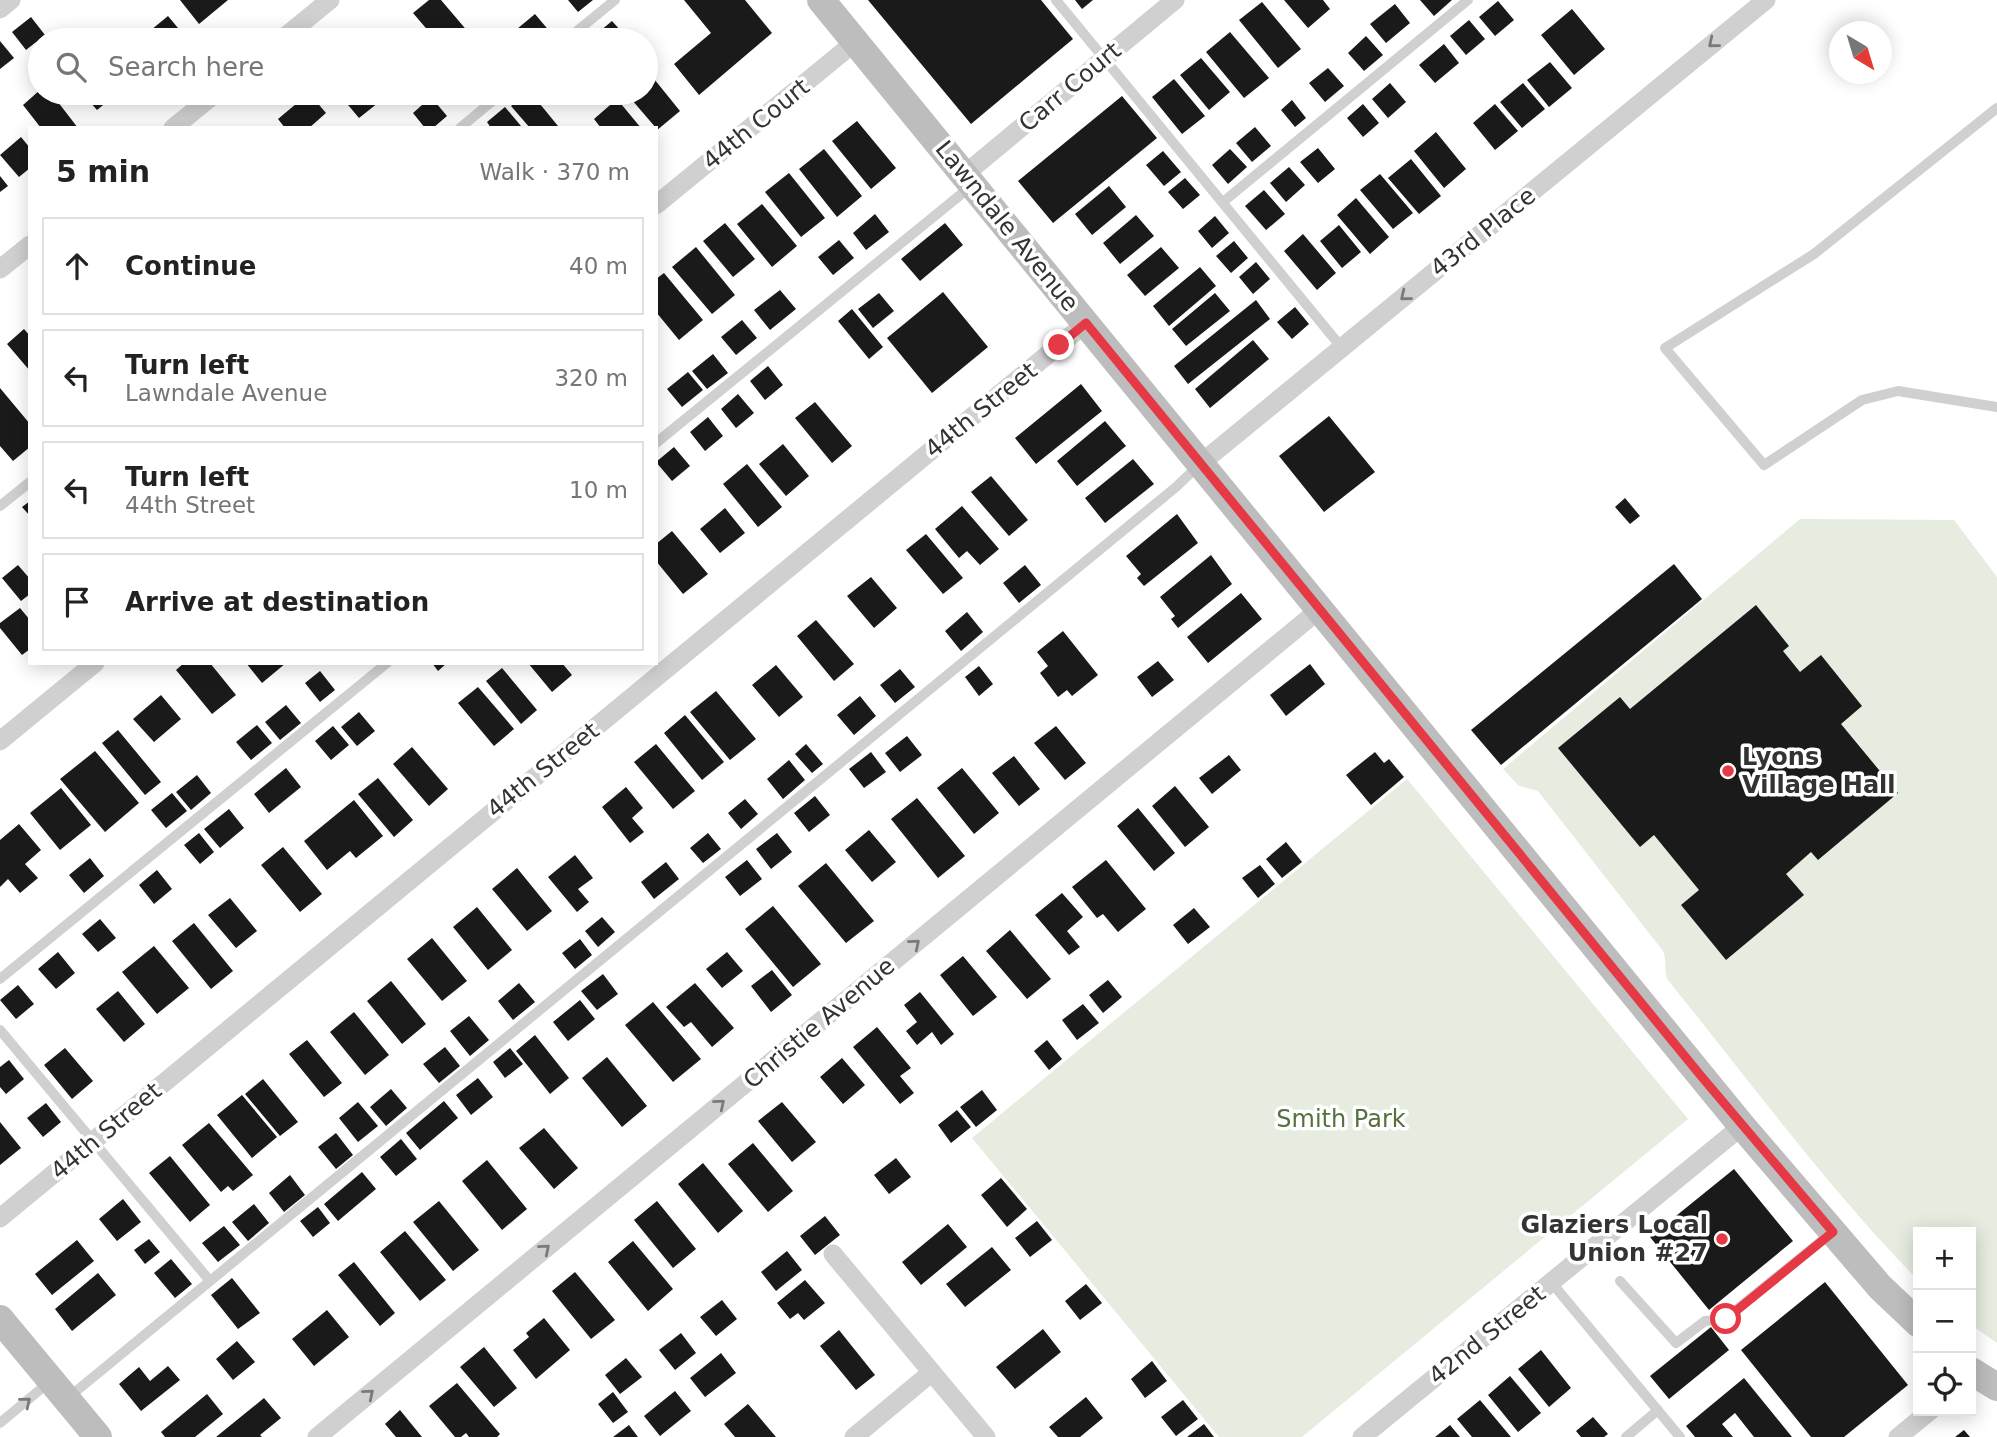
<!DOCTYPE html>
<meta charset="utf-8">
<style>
body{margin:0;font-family:"DejaVu Sans",sans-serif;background:#f2f2f2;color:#222}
.controls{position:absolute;right:21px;bottom:21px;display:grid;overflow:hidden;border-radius:0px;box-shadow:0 4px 18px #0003}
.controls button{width:63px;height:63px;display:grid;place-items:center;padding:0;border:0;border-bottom:2px solid #e0e0e0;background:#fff;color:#222;font:35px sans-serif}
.compass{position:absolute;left:1829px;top:21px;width:63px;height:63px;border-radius:50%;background:#fff;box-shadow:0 4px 18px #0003;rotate:142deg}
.stop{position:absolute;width:21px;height:21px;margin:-16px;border:5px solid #e63946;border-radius:50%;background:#fff}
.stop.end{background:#e63946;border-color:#fff;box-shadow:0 2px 7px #0008}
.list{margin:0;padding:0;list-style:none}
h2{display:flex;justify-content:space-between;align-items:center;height:91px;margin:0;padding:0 28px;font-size:30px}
h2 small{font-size:23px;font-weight:400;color:#767676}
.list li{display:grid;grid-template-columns:46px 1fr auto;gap:21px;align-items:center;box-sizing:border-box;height:98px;margin:0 14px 14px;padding:0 14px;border:2px solid #e0e0e0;border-radius:0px}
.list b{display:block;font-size:26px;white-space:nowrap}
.list p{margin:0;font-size:23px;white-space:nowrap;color:#767676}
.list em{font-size:23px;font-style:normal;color:#767676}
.icon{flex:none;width:38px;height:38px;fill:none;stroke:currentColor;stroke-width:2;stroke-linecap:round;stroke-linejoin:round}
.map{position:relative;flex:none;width:1997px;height:1437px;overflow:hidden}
.search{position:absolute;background:#fff;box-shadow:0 4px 18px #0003;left:28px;top:28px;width:630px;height:77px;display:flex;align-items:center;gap:18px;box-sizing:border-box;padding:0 24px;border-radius:38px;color:#767676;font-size:26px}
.panel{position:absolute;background:#fff;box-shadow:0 4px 18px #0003;left:28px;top:126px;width:630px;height:539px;border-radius:0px}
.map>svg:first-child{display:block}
.green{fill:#e6ecdf}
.building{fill:#1a1a1a}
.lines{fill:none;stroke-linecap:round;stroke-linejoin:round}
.lane{stroke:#d0d0d0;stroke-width:10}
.street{stroke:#d0d0d0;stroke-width:19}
.secondary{stroke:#bdbdbd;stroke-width:28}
.oneway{stroke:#7a7a7a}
.route{stroke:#e63946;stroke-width:9}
.poi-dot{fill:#e63946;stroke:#fff;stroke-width:2.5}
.labels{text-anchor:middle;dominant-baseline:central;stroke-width:7;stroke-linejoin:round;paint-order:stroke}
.street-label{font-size:24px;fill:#333;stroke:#fff}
.poi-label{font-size:24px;font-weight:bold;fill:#333;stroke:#fff;text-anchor:start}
.park-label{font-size:24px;fill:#56703f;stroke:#fff}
</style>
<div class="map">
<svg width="1997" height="1437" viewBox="0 0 1997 1437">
<rect width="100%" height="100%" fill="#fff"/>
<path class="green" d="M1800 519 1954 520 1997 577V1343L1971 1325V1232H1918V1280C1827 1187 1749 1080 1667 979 1664 969 1667 960 1663 951L1538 791 1519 786 1503 769Z
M1407 779 1688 1119 1302 1437H1219L972 1138Z"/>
<path class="building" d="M180 0H228L199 24Z
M429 0H441L475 40H436L413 13Z
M568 0H593L578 12Z
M684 0H745L772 33 699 95 674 64 711 33Z
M868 0H1041L1073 39 971 124Z
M1075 0H1093L1082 9Z
M1284 0H1323L1330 9 1308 28Z
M1420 0H1452L1434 16Z
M1498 1 1514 20 1495 36 1479 17Z
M1262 2 1301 49 1278 68 1239 20Z
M1395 4 1410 23 1386 43 1370 24Z
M1572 9 1605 49 1574 75 1541 35Z
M535 14 551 33 542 40H526L517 29Z
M168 16 188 40H142L140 39Z
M31 17 45 35 26 50 12 32Z
M1469 20 1485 39 1466 55 1450 36Z
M612 21 629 40H598L594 36Z
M398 31 406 40H387Z
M1230 32 1269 78 1244 98 1206 52Z
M1366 36 1383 55 1364 71 1348 53Z
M0 41 14 58 0 69Z
M1444 44 1459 63 1435 83 1419 65Z
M1201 58 1230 92 1209 110 1180 75Z
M1550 62 1572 88 1549 107 1527 80Z
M1328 68 1344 86 1325 102 1309 83Z
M646 69 680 111 656 131V128L626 93H646Z
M1174 79 1205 116 1182 134 1152 97Z
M1390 83 1406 102 1388 118 1372 99Z
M1523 83 1545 109 1522 128 1500 102Z
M40 90V93H51L78 128H41L23 105Z
M82 93H118L97 110Z
M309 93 326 113 309 128H285L278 119Z
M338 93H377L383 99 359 118Z
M526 93H531L558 126 555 128H530L511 106Z
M1122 96 1157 138 1053 223 1018 181Z
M431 97 447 116 433 128H425L413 113Z
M617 99 641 128H601L594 119Z
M1292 100 1306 118 1295 127 1281 110Z
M1363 104 1379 123 1363 137 1347 118Z
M1495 104 1518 131 1495 150 1473 123Z
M505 107 521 126 518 128H491L487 122Z
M857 121 896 168 871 189 832 141Z
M1255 127 1271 146 1252 162 1236 143Z
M1436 132 1466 169 1444 188 1414 151Z
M21 137 30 148V168L19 177 0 155Z
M1318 148 1335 169 1318 183 1300 162Z
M824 149 862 196 837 217 799 169Z
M1230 149 1247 167 1228 184 1212 165Z
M1163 151 1181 172 1164 186 1146 165Z
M1411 159 1441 196 1419 214 1388 178Z
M1289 167 1305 185 1286 202 1270 183Z
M789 173 825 218 801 237 765 192Z
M1380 174 1413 213 1393 229 1360 190Z
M0 176 8 186 0 192Z
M1185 178 1200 195 1183 209 1168 192Z
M1109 186 1126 207 1092 235 1075 214Z
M1264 190 1285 214 1266 230 1245 206Z
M1356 198 1389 237 1370 254 1337 215Z
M762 204 797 246 772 267 737 224Z
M875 214 889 232 866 250 853 233Z
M1136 215 1154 236 1120 264 1103 243Z
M1215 216 1229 233 1212 248 1198 231Z
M725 223 755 259 733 277 703 241Z
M945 223 963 245 920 281 901 259Z
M1339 225 1361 252 1342 268 1320 241Z
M1303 234 1336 273 1317 290 1284 251Z
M839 240 854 258 833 275 818 257Z
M1234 241 1248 258 1231 273 1216 256Z
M696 247 735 295 712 314 672 267Z
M1161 247 1179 268 1145 296 1127 275Z
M1256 262 1270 279 1253 294 1239 277Z
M1200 267 1216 286 1169 326 1153 306Z
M664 273 703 320 679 340 656 312V279Z
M780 290 796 309 770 330 754 310Z
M943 292 988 347 932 393 887 338Z
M879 293 894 311 873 328 858 309Z
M1215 293 1230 311 1186 346 1172 329Z
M1256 300 1270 319 1188 384 1174 366Z
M1295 307 1309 324 1292 339 1277 322Z
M852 309 883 347 869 359 838 321Z
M742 320 757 338 736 355 721 337Z
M24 329 30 336V371L7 344Z
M1253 340 1269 359 1210 408 1195 389Z
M713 354 728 373 707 389 692 371Z
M768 366 783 385 765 400 750 381Z
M688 372 703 390 682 407 667 389Z
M1081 384 1102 411 1036 464 1015 438Z
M0 388 30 424V447L13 461 0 446Z
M738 394 754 413 736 428 721 409Z
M815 402 852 446 832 463 795 418Z
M1329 416 1375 472 1324 512 1279 456Z
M708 417 723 436 705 451 690 432Z
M1105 421 1126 446 1077 486 1057 461Z
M783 444 809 476 786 496 759 464Z
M674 447 690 466 672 481 656 462Z
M1133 459 1154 484 1105 523 1085 498Z
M747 464 782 507 758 527 723 484Z
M991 476 1028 520 1009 536 971 492Z
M1625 498 1640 516 1630 524 1615 507Z
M30 501V516L22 507Z
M962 506 999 549 980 565 967 551 959 558 935 529Z
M725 508 745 533 720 553 700 529Z
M1177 514 1198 543 1144 586 1137 578 1141 574 1126 556Z
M672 531 708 574 683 594 656 561V544Z
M926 534 963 578 943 594 906 550Z
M1211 555 1232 584 1178 628 1171 619 1175 616 1160 597Z
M1674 564 1702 599 1501 765 1471 730Z
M18 565 30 579V594L21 601 2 578Z
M1025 565 1041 585 1019 603 1003 583Z
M871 577 897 608 874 628 847 596Z
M1241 593 1262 619 1208 663 1187 637Z
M1756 605 1789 646 1783 651 1800 672 1821 655 1862 706 1841 724 1898 793 1818 860 1811 852 1786 874 1804 895 1726 960 1681 905 1699 890 1654 835 1640 847 1558 748 1620 697 1630 709Z
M20 608 30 620V649L22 655 0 628V623Z
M967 612 983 632 961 651 945 631Z
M816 620 854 664 834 681 797 636Z
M1063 631 1098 675 1072 696 1067 690 1058 697 1040 673 1048 666 1037 652Z
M1158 661 1174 680 1152 697 1137 677Z
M184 663H210L236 695 212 714 176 670Z
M246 663H286L262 683Z
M432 663H447L438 671Z
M528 663H562L572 675 552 692Z
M1310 664 1325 684 1286 716 1270 695Z
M776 665 803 697 779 717 752 685Z
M979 666 993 684 979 696 965 677Z
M502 668 537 710 521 724 486 681Z
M900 669 915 687 895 703 880 685Z
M320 671 335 690 320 702 305 683Z
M478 687 514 729 494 746 458 703Z
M716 691 756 739 730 760 690 712Z
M161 695 181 719 154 742 133 719Z
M860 696 876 716 854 735 837 715Z
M286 705 301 723 280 740 265 722Z
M359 712 375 731 357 746 341 727Z
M685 715 724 762 702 780 664 733Z
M257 725 272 743 251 760 236 742Z
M333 726 349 745 331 760 315 741Z
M1056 726 1086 763 1065 780 1034 743Z
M118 730 161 782 145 795 102 743Z
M907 736 922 755 900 772 885 753Z
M656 744 695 791 673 809 634 762Z
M806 744 823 764 812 773 795 754Z
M412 747 448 789 429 806 393 764Z
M95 751 139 803 105 832 60 779Z
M871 752 886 772 864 788 849 769Z
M1375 752 1384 763 1389 759 1404 777 1371 805 1346 775Z
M1229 755 1241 770 1212 794 1199 778Z
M1014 756 1040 789 1019 806 992 773Z
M789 760 805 780 783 799 767 779Z
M286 768 301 787 269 813 254 794Z
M962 768 999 813 974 834 937 788Z
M197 775 211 793 191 810 176 792Z
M378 778 413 820 394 837 358 794Z
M1175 786 1209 827 1185 847 1152 806Z
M626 787 643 808 632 818 644 832 630 843 602 807Z
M61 788 91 825 60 850 30 813Z
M172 793 187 811 166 828 151 810Z
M815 796 830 815 809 832 794 813Z
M917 798 965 856 938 878 891 819Z
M745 799 758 814 741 829 728 813Z
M354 800 383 836 356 858 350 851 327 870 304 841Z
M1138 808 1175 853 1154 871 1117 826Z
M229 809 244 828 220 848 204 829Z
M19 824 41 850 25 864 38 878 20 893 8 879 0 887V840Z
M869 830 896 862 872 882 845 850Z
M199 833 214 852 200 864 184 845Z
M708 833 721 849 703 863 690 848Z
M777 833 792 852 771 869 756 849Z
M1286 842 1302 862 1282 878 1266 859Z
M283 847 322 894 300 912 261 865Z
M575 855 593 878 578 889 589 902 577 912 548 877Z
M90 858 104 876 84 893 69 875Z
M747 860 762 879 740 896 725 877Z
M1106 860 1146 909 1118 932 1103 914 1097 918 1072 887Z
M666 862 679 879 654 899 641 882Z
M826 863 874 921 846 943 798 886Z
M1260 865 1275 884 1258 898 1242 878Z
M517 868 552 911 527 931 492 889Z
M157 870 172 889 154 904 139 885Z
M1062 893 1083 917 1067 931 1080 947 1069 955 1035 915Z
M230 898 257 931 236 948 208 915Z
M773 906 821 964 793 987 745 929Z
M477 907 512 950 488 970 453 927Z
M1194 908 1210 927 1188 944 1173 925Z
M602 917 615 932 598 947 585 931Z
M100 919 116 938 98 952 82 934Z
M194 923 233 971 211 989 172 941Z
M1010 930 1051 979 1027 999 986 951Z
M432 938 467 981 442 1001 407 959Z
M580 939 592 955 575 969 562 953Z
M154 946 189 988 157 1014 122 972Z
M58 952 75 973 56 989 38 969Z
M727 952 743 971 722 988 706 969Z
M963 956 997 997 973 1016 940 975Z
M772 970 792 995 771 1012 751 986Z
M603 974 618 994 597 1010 581 991Z
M1108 980 1122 997 1103 1013 1089 995Z
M391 981 426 1024 402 1044 367 1001Z
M519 983 535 1002 513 1020 498 1001Z
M695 983 734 1028 712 1047 691 1022 684 1027 666 1007Z
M18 985 34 1004 16 1019 0 1000Z
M118 991 145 1024 124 1042 96 1009Z
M920 992 954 1034 941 1045 932 1032 917 1045 906 1031 917 1022 904 1005Z
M580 1000 595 1019 568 1041 553 1022Z
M653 1002 701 1059 673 1082 625 1025Z
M1083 1004 1099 1023 1077 1040 1062 1020Z
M354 1012 389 1055 365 1075 330 1032Z
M469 1016 489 1040 470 1056 450 1031Z
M877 1027 911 1068 900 1076 914 1093 900 1104 853 1047Z
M535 1035 569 1078 550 1094 516 1051Z
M307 1040 342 1083 324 1097 289 1054Z
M1047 1040 1062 1059 1049 1070 1034 1051Z
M445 1047 460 1066 439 1083 423 1064Z
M65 1048 93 1081 72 1099 44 1065Z
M510 1048 523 1064 505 1078 493 1062Z
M607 1057 647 1106 622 1127 582 1078Z
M842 1058 865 1085 843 1104 820 1077Z
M9 1060 24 1079 6 1094 0 1087V1067Z
M478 1078 493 1097 471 1115 456 1095Z
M263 1079 298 1122 280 1136 245 1094Z
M391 1089 407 1108 386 1126 370 1107Z
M982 1090 997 1110 976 1127 960 1107Z
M242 1095 277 1137 252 1158 217 1115Z
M444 1101 458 1118 420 1150 406 1133Z
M358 1102 378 1126 358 1142 339 1118Z
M782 1102 816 1142 792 1162 758 1121Z
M46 1103 61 1122 43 1137 27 1118Z
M957 1110 971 1127 951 1143 938 1125Z
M0 1122 21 1148 0 1165Z
M209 1123 253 1175 233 1191 228 1186 221 1192 182 1145Z
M544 1128 578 1168 554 1189 519 1148Z
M336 1133 353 1155 336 1169 318 1147Z
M401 1139 417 1159 396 1176 380 1157Z
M753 1143 793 1191 768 1212 728 1164Z
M170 1156 210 1205 190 1222 149 1173Z
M896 1158 911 1177 889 1194 874 1175Z
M487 1160 527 1209 502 1230 462 1181Z
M703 1163 743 1211 718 1233 678 1184Z
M1734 1169 1793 1241 1709 1310 1650 1237Z
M362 1172 376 1189 338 1221 324 1204Z
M290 1175 305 1195 284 1212 269 1193Z
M1001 1178 1027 1209 1007 1227 981 1195Z
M123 1199 141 1222 117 1241 99 1219Z
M439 1201 479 1250 453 1271 413 1222Z
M657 1201 696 1249 673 1268 634 1220Z
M254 1204 269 1223 248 1241 232 1222Z
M318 1207 330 1223 313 1237 300 1221Z
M825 1216 840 1235 815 1255 800 1236Z
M1037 1221 1052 1240 1030 1257 1015 1238Z
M948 1224 967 1247 921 1285 902 1262Z
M224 1226 240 1245 218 1262 202 1243Z
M405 1231 446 1280 420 1301 380 1252Z
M149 1239 160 1252 145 1264 134 1250Z
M77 1240 94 1261 52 1295 35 1274Z
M633 1241 673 1289 648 1311 608 1262Z
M992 1247 1011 1270 965 1307 946 1284Z
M787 1251 802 1270 776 1291 761 1272Z
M171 1259 192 1284 175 1298 154 1273Z
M354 1262 395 1313 380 1326 338 1275Z
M575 1272 615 1320 591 1339 552 1291Z
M98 1273 116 1295 72 1331 55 1309Z
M232 1278 260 1313 238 1329 211 1295Z
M805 1280 825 1303 804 1320 798 1313 790 1319 777 1303Z
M1825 1282 1908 1385 1844 1437H1811L1741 1350Z
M1086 1284 1102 1303 1080 1320 1065 1301Z
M722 1300 737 1319 716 1336 700 1317Z
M327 1310 349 1337 314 1366 292 1339Z
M544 1318 570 1350 536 1379 513 1350 529 1337 526 1333Z
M1711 1327 1729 1350 1669 1399 1650 1376Z
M1043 1329 1061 1352 1015 1389 996 1367Z
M839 1330 875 1375 856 1390 820 1346Z
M681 1333 696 1353 675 1370 659 1350Z
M237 1341 255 1362 233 1380 216 1359Z
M484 1347 517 1388 494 1407 460 1367Z
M1541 1350 1571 1388 1549 1407 1518 1369Z
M721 1353 736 1373 705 1397 690 1378Z
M626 1358 642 1377 620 1394 605 1375Z
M1152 1361 1167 1381 1145 1398 1131 1379Z
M168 1366 180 1380 141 1411 119 1384 139 1367 150 1381Z
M1510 1376 1541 1413 1518 1432 1488 1395Z
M1744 1378 1792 1437H1754L1735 1413 1722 1424 1733 1437H1695L1686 1426Z
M457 1383 500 1434 497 1437H469L466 1433 461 1437H455L429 1406Z
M675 1391 691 1411 660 1436 644 1416Z
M613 1392 628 1412 613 1423 598 1404Z
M207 1394 223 1414 195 1437H165L161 1432Z
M1086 1397 1103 1418 1080 1437H1058L1049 1427Z
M264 1398 281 1418 260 1435 262 1437H216Z
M1183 1400 1198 1419 1176 1436 1161 1417Z
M1480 1400 1511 1437H1472L1457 1419Z
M748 1404 776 1437H735L724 1424Z
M400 1410 422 1437H396L385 1424Z
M1593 1417 1608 1434 1604 1437H1581L1576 1431Z
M1204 1424 1214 1437H1187Z
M629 1425 638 1437H613Z
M1450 1425 1460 1437H1435Z
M1964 1430 1970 1437H1955Z"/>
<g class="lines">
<path class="lane" d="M1056 0 1342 348
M566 40 615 0
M1997 108 1814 254 1665 348 1764 465 1862 400 1898 391 1997 407
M460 128 502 93
M1223 202 1468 0
M656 443 970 187
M0 506 30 482
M0 979 387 663
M0 1030 210 1281
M1620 1281 1676 1343 1705 1321 1725 1319 1830 1234
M1551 1282 1680 1437
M69 1397 1176 487 1200 464
M0 1423 48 1383
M1626 1437 1658 1410"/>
<path class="street" d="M0 9 11 0
M281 40 330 0
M173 128 216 93
M965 174 1175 0
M656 205 855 42
M0 269 30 245
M1200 464 1766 0
M0 741 95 663
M0 1218 1086 323
M833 1254 986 1437
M317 1437 1320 609
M854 1437 932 1372
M1362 1437 1742 1126
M1898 1437 1930 1411"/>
<path class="secondary" d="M821 0 1742 1126 1880 1287 1918 1323
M0 1319 98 1437
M1971 1371 1997 1387"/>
</g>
<defs><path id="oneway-chevron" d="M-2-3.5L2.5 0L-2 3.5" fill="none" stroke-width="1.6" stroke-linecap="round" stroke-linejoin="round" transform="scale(1.75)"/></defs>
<g class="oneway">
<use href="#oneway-chevron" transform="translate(1713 43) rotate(141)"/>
<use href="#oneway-chevron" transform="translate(1405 296) rotate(141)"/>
<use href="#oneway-chevron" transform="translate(915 944) rotate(-40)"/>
<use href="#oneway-chevron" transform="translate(720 1104) rotate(-40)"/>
<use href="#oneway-chevron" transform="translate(545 1249) rotate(-40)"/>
<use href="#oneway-chevron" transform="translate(369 1394) rotate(-40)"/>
<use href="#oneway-chevron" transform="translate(26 1402) rotate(-39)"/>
</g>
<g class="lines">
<path class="route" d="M1059 345 1086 323 1701 1076 1833 1232 1726 1319"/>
</g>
<g class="poi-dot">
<circle cx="1728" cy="771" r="7"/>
<circle cx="1722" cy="1239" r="7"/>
</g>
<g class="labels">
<g class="street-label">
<text transform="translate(1070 87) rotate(-40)">Carr Court</text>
<text transform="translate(756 124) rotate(-39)">44th Court</text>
<text transform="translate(1007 226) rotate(51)">Lawndale Avenue</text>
<text transform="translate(1483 232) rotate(-39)">43rd Place</text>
<text transform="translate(981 410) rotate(-39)">44th Street</text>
<text transform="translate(543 770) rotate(-39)">44th Street</text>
<text transform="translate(819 1023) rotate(-40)">Christie Avenue</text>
<text transform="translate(106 1131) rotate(-40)">44th Street</text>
<text transform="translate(1487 1335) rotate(-39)">42nd Street</text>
</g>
<g class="poi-label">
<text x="1742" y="757">Lyons<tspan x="1742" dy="28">Village Hall</tspan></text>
<text x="1708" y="1225" text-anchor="end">Glaziers Local<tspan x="1708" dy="28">Union #27</tspan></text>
</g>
<g class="park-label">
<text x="1341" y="1119">Smith Park</text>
</g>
</g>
</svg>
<div class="controls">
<button>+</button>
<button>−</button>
<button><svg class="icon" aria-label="locate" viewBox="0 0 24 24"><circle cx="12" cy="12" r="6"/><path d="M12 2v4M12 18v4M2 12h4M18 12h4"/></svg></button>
</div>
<svg class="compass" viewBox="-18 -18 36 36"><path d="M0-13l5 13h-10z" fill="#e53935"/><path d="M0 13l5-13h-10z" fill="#767676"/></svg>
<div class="stop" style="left:1726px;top:1319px"></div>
<div class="stop end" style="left:1059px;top:345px"></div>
<div class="search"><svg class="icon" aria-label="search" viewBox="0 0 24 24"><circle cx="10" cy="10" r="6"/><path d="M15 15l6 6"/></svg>Search here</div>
<section class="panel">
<h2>5 min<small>Walk · 370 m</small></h2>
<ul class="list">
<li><svg class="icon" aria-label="ahead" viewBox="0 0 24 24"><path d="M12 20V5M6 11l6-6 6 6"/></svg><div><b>Continue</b></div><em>40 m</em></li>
<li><svg class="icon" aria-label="left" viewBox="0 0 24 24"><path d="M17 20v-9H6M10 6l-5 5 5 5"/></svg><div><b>Turn left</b><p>Lawndale Avenue</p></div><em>320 m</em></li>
<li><svg class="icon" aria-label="left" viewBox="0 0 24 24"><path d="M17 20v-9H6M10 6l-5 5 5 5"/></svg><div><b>Turn left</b><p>44th Street</p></div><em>10 m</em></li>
<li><svg class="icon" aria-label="arrive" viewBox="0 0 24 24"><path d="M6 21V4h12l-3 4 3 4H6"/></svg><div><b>Arrive at destination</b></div></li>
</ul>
</section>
</div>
